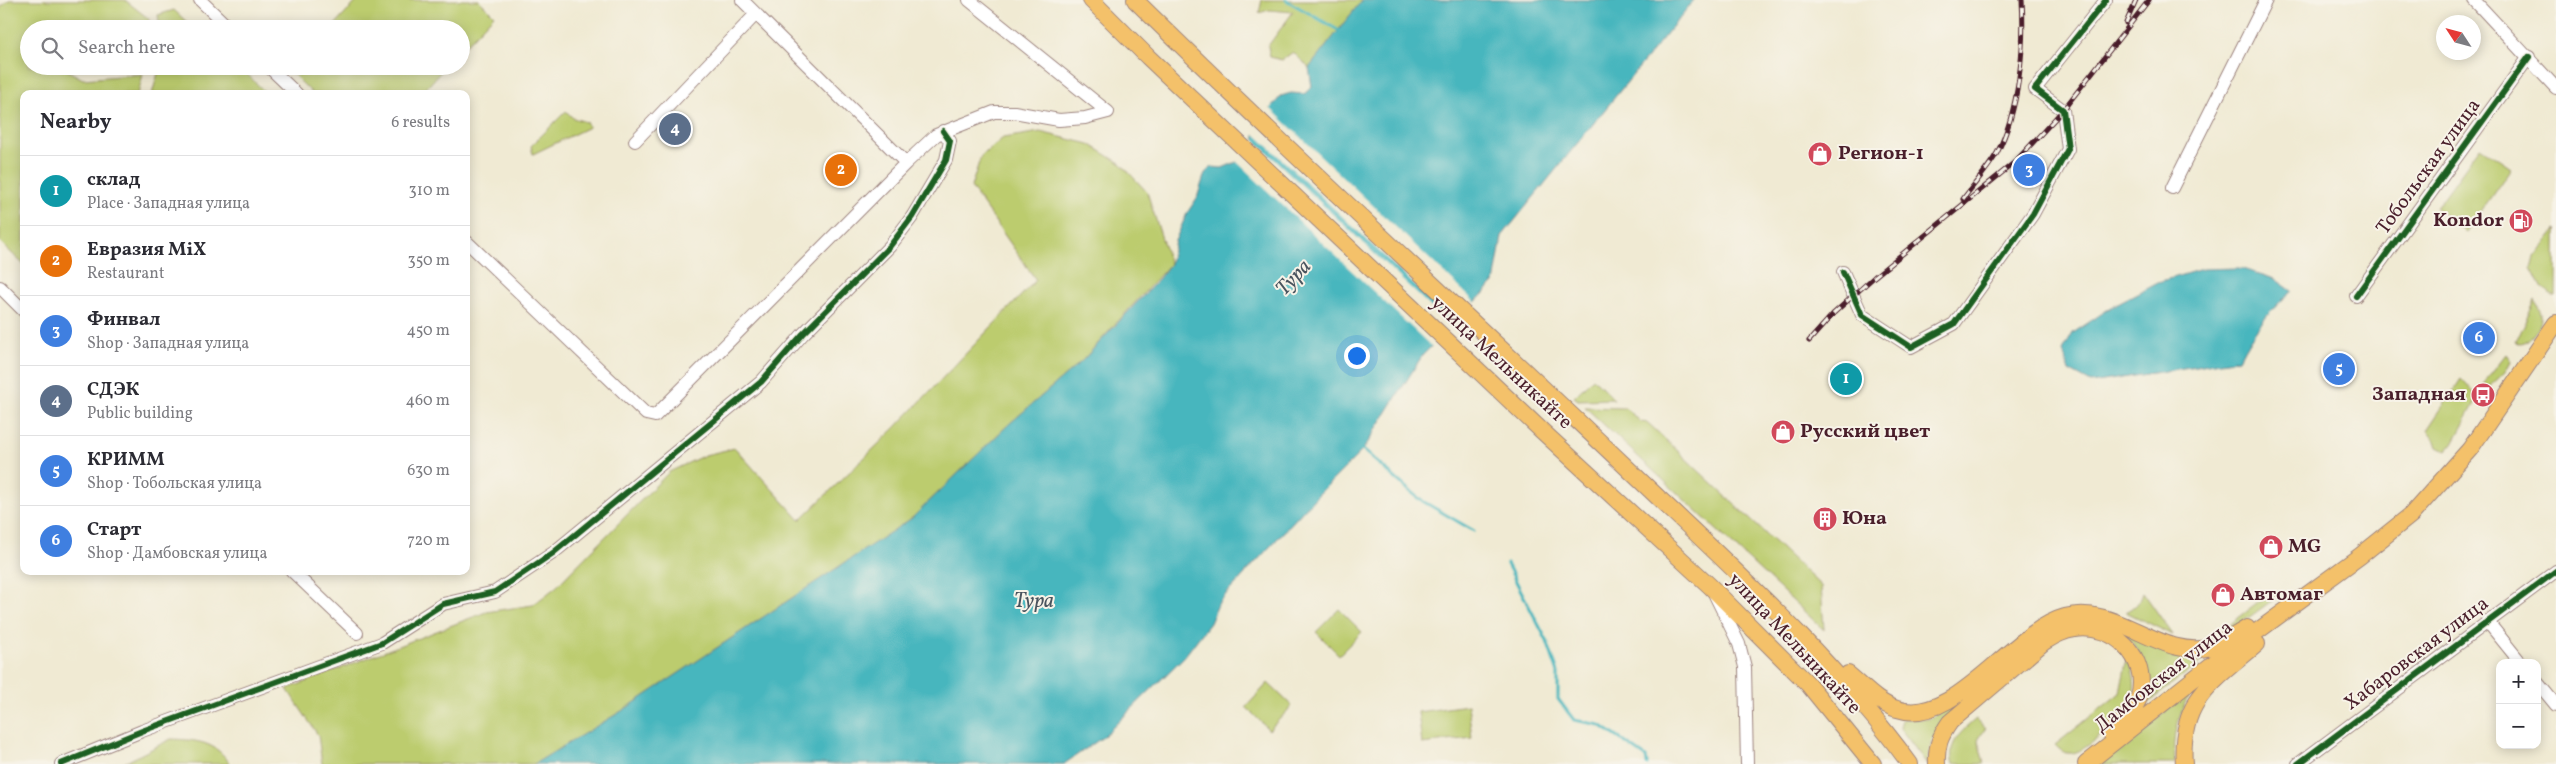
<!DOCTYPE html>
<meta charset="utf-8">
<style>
body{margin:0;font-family:Vollkorn,serif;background:#f7f7f7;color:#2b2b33}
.controls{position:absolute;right:15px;bottom:15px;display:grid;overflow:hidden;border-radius:10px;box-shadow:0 2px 12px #0003}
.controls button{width:45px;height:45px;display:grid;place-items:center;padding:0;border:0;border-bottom:1px solid #e1e1e2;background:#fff;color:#2b2b33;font:25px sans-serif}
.compass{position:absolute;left:2436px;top:15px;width:45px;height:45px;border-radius:50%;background:#fff;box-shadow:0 2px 12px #0003;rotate:306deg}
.you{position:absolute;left:1356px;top:355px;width:18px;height:18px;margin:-12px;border:4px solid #fff;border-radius:50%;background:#1a73e8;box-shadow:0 0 0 8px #1a73e833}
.badge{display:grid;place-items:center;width:32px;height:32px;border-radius:50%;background:#7c3aed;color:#fff;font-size:16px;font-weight:700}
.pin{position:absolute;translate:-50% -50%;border:2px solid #fff;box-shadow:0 1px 5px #0006}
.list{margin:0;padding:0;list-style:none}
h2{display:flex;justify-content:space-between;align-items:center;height:65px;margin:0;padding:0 20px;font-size:21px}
h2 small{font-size:16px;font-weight:400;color:#7c7c81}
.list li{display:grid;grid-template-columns:32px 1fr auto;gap:15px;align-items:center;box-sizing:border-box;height:70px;padding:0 20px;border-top:1px solid #e1e1e2}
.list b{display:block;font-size:19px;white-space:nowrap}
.list p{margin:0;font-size:16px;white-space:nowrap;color:#7c7c81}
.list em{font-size:16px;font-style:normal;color:#7c7c81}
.icon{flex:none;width:28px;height:28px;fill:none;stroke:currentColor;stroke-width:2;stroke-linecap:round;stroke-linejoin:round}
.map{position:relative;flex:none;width:2556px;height:764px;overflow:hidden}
.search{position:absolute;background:#fff;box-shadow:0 2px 12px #0003;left:20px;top:20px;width:450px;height:55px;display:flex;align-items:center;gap:12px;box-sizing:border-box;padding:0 18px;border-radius:28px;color:#7c7c81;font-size:19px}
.panel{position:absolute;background:#fff;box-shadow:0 2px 12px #0003;left:20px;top:90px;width:450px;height:485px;border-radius:10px}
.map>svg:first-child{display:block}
.green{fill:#bccc6e;stroke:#83764c}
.water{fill:#46b6be;stroke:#486a74}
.pier{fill:#f0ead3}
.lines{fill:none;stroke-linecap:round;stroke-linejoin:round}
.stream{stroke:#46b6be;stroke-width:3}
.minor-casing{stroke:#9d847f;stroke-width:14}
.major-casing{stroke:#9d847f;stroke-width:18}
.minor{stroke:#fff;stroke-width:12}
.major{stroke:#f4c16a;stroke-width:16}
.rail-casing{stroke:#4a1f2b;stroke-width:5}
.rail{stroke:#f7f3e8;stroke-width:3;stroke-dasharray:9;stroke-linecap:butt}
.cycleway-casing{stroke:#f7f3e8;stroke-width:9}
.cycleway{stroke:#1b5e20;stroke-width:6}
.labels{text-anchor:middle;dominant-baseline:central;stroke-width:4;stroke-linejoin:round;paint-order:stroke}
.poi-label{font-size:20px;font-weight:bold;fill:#4a1f2b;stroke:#f7f3e8;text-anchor:start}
.street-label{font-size:20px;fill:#4a1f2b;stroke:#f7f3e8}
.water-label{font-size:21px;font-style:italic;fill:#49545e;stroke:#f7f3e8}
</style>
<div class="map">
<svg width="2556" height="764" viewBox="0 0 2556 764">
<rect width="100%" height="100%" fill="#f7f3e8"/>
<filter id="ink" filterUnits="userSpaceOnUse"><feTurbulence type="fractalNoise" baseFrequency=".02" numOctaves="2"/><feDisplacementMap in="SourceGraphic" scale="10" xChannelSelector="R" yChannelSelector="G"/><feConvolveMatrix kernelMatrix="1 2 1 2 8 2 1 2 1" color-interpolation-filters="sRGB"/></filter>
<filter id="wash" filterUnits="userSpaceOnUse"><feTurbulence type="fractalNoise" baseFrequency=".0096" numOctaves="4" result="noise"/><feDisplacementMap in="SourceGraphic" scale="20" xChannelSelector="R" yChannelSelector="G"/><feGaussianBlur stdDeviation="1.12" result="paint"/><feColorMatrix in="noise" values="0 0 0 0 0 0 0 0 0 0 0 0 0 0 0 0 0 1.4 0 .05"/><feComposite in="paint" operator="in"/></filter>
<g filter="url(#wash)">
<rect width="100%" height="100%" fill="#f0ead3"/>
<path class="green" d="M9 0H125L149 19 148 29H29V66H85L68 71 83 79 143 74 138 94H24V265L0 242V8Z
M358 0H479L494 15 461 50V29H331Z
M1262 0H1362L1309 68 1293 52 1282 60 1270 57 1268 46 1293 12 1269 10 1259 13Z
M174 10 194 29H160L158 15Z
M160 66H239L267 94H152Z
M295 66H446L421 94H313L290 71Z
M566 111 573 118 586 122 589 127 533 154 531 146Z
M1040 132 1089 144 1120 163 1147 192 1170 264 1082 361 1008 425 912 518 625 709 534 764H322L318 735 287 689 486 612 533 605 556 587 669 472 705 455 735 448 800 520 895 428 1036 280 971 187 981 156 1003 138Z
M2480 147 2511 168 2466 233 2436 208Z
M2556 230V296H2553L2543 289 2532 268 2535 257Z
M2535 300C2538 306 2542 312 2541 319 2540 331 2527 347 2515 342Z
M2506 354 2511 361 2505 372 2487 389 2484 387 2453 443 2446 451 2438 447 2436 441 2427 430 2461 379 2475 394Z
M1593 378 1614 399 1578 400 1574 397Z
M1585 407 1625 408 1641 422 1648 423 1821 586 1824 630Z
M2274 591 2279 593 2277 597 2222 637 2209 640Z
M2143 592 2173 635 2126 612C2136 607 2140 602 2143 592Z
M1339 609 1362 632 1339 655 1316 632Z
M2124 634C2151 645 2174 658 2203 660L2145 705C2151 675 2146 655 2124 634Z
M2127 658C2134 672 2138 688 2130 703 2123 716 2084 756 2069 753 2063 753 2059 749 2055 745L2120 693Z
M1268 683 1292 706 1269 730 1246 707Z
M2191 691C2178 715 2173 736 2175 764H2101Z
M1468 705 1472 738 1422 744 1418 712Z
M1955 705 1957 707 1932 740 1927 764 1900 728 1902 719H1928Z
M1976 719 1985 729 1978 740 1984 764H1953C1947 743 1961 732 1976 719Z
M171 739C195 740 216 741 230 764H122Z"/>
<path class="water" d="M1362 0H1694L1502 236 1494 283 1422 356 1363 450 1314 499 1219 602 1210 623 1184 657 1103 737 1064 764H534L625 709 912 518 1008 425 1082 361 1157 281 1170 264 1175 241 1187 213 1197 198 1205 173 1212 167 1222 168 1246 158 1253 147 1257 125 1281 96 1291 93 1304 94 1312 87 1309 68Z
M2239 268 2275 279 2292 291C2269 311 2253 331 2239 359L2091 383 2069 371 2063 351 2073 333 2116 304 2158 282 2202 269Z"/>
<path class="pier" d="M1269 107 1477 304 1457 325 1253 132 1255 124Z
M1252 138 1453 328 1433 348 1236 161 1244 156Z"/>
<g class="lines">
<path class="stream" d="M1286 0 1338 30
M1363 450 1419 499 1474 531
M1507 564 1547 641 1558 673V699L1574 720 1600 725 1646 757 1647 764"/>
</g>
</g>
<g filter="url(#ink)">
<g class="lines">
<defs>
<path id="minor" d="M200 0 230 29
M742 0 906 163
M969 0 1108 112
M2474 0 2556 88
M268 66 297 94
M635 141 756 14
M2172 188 2266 0
M466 241 646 414 655 416 906 163 936 135 994 112H1014L1059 120 1085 118 1108 112
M1843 272 1862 315 1911 347 1954 324 2033 214 2068 149 2063 110 2035 89 2106 0
M0 287 24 311
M2356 296 2529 57
M292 571 357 633
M1715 595 1739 644 1745 667 1747 764
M2487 621 2521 663
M2537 682 2556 705
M61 764 142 731 382 643 443 604 495 592 553 553 761 382 803 334 890 246 912 217 946 160 950 141 943 131
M2298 764 2556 571"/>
<path id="major" d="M1091 0 1148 57 1541 430 1710 586 1808 684 1873 764
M1135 0C1295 158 1460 309 1623 464 1723 560 1828 652 1910 764
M1848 674C1864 687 1877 703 1897 709 1954 728 2012 631 2065 617 2117 602 2164 664 2214 646 2225 642 2237 634 2247 628
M1937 764C1936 747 1940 736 1950 722L2044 642C2054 636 2064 630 2075 629 2114 623 2150 658 2139 697 2135 712 2121 722 2110 732
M2086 764 2210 666 2360 556 2411 515 2470 449 2556 323
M2184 764C2179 699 2213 682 2257 644"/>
</defs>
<use href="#minor" class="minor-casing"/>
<use href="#major" class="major-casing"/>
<use href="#minor" class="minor"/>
<use href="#major" class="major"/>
<defs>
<path id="rail" d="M2126 23 2136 0
M1963 199C1974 184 1988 169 1997 153 2019 111 2025 47 2022 0
M1809 341 1834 313 1874 277 2015 162 2063 110 2149 0"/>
</defs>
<use href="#rail" class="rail-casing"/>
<use href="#rail" class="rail"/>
<defs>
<path id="cycleway" d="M1843 272 1862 315 1911 347 1954 324 2033 214 2068 149 2063 110 2035 89 2106 0
M2356 296 2529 57
M61 764 142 731 382 643 443 604 495 592 553 553 761 382 803 334 890 246 912 217 946 160 950 141 943 131
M2298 764 2556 571"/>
</defs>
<use href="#cycleway" class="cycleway-casing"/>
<use href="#cycleway" class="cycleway"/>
</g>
</g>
<defs>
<symbol id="shop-disc" viewBox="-11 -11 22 22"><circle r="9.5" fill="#d1495b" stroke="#f7f3e8"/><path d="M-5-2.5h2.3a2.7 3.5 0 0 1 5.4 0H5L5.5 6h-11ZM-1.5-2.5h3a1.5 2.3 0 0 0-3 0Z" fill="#fff"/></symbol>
<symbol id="fuel-disc" viewBox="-11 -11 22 22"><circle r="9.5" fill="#d1495b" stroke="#f7f3e8"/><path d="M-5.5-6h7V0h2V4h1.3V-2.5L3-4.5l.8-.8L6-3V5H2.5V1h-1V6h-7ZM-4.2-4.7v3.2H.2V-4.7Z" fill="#fff"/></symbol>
<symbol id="bus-disc" viewBox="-11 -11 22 22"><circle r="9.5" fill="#d1495b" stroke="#f7f3e8"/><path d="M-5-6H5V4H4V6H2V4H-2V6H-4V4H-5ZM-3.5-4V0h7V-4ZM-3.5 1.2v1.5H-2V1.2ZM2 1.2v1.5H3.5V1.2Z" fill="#fff"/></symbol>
<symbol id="building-disc" viewBox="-11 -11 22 22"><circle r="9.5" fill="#d1495b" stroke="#f7f3e8"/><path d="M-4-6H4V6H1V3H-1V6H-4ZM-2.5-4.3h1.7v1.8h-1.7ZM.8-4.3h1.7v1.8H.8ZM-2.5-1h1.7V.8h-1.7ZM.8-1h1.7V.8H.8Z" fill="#fff"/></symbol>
</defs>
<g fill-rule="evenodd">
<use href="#shop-disc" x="1806" y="140" width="28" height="28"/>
<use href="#fuel-disc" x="2507" y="207" width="28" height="28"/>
<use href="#bus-disc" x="2469" y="381" width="28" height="28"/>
<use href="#shop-disc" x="1769" y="418" width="28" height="28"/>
<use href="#building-disc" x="1811" y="505" width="28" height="28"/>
<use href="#shop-disc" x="2257" y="533" width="28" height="28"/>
<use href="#shop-disc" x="2209" y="581" width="28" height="28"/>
</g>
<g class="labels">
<g class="poi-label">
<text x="1838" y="154">Регион-1</text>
<text x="2504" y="221" text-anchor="end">Kondor</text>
<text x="2466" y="395" text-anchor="end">Западная</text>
<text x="1800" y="432">Русский цвет</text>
<text x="1842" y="519">Юна</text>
<text x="2288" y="547">MG</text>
<text x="2240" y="595">Автомаг</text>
</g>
<g class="street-label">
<text transform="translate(2429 167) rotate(-54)">Тобольская улица</text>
<text transform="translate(1501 363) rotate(43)">улица Мельникайте</text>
<text transform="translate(1794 644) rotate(47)">улица Мельникайте</text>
<text transform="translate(2417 654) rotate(-37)">Хабаровская улица</text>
<text transform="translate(2164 677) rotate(-38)">Дамбовская улица</text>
</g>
<g class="water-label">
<text transform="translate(1294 278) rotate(-47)">Тура</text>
<text x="1034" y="601">Тура</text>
</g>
</g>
</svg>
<div class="controls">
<button>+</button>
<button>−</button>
</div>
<svg class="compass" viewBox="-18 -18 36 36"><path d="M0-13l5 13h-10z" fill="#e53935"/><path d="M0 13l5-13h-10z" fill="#7c7c81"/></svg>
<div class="you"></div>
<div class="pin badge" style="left:1846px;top:379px;background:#0f9aa8">1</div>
<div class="pin badge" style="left:841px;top:170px;background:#e8710a">2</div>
<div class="pin badge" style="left:2029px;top:170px;background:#3f7fe0">3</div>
<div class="pin badge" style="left:675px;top:129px;background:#5c6f8a">4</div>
<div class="pin badge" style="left:2339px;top:369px;background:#3f7fe0">5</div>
<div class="pin badge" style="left:2479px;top:338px;background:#3f7fe0">6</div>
<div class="search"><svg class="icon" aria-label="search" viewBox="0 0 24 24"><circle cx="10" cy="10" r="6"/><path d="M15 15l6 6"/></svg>Search here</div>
<section class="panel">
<h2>Nearby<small>6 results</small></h2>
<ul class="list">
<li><span class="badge" style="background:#0f9aa8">1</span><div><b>склад</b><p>Place · Западная улица</p></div><em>310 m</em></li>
<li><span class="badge" style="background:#e8710a">2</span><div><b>Евразия MiX</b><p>Restaurant</p></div><em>350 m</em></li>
<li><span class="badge" style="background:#3f7fe0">3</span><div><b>Финвал</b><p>Shop · Западная улица</p></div><em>450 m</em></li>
<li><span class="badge" style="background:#5c6f8a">4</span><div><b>СДЭК</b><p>Public building</p></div><em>460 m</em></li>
<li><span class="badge" style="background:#3f7fe0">5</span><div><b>КРИММ</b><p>Shop · Тобольская улица</p></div><em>630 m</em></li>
<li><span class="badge" style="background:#3f7fe0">6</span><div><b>Старт</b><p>Shop · Дамбовская улица</p></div><em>720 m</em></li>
</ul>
</section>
</div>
